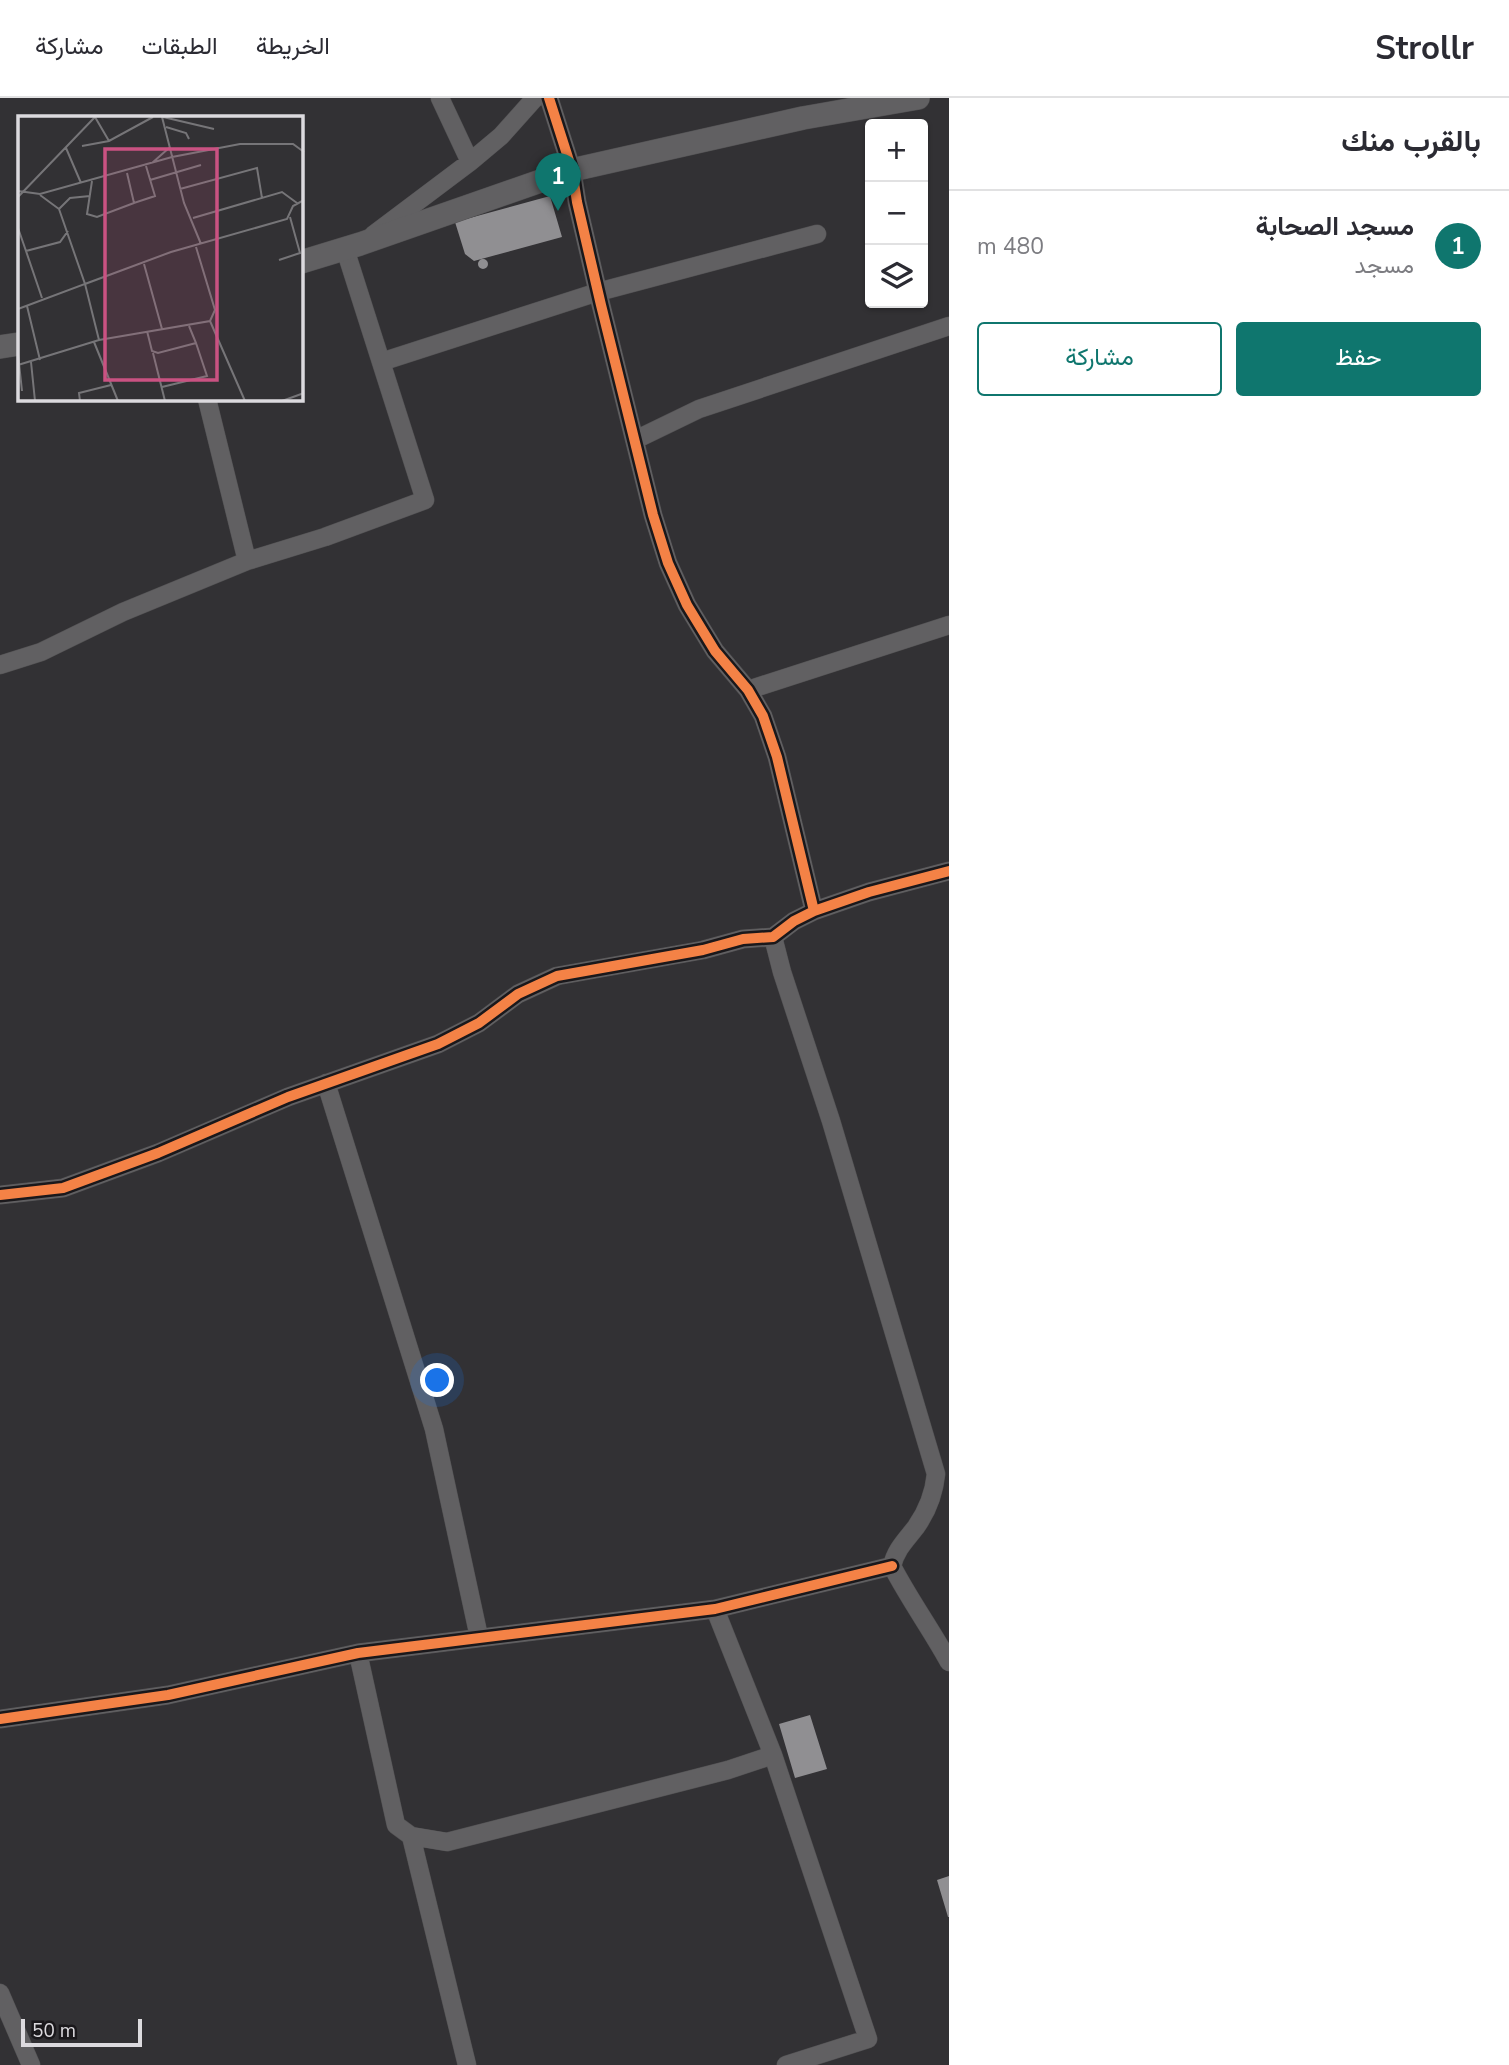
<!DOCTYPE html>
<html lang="ar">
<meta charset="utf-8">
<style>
body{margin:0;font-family:"Nunito Sans",Vazirmatn,sans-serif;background:#f2f2f3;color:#2b2b33;direction:rtl}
.controls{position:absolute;right:21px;top:21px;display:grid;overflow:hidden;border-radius:7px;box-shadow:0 2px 5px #0004}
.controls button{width:63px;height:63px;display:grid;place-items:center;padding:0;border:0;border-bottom:2px solid #e1e1e2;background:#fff;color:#2b2b33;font:35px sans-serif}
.scale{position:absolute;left:21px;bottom:18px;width:121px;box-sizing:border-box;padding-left:7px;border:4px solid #dcdade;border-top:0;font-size:19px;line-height:24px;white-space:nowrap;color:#dcdade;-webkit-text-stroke:5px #1a181b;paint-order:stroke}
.you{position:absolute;left:438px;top:1283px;width:24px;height:24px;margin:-18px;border:5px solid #fff;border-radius:50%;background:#1a73e8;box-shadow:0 0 0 10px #1a73e833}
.badge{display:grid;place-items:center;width:46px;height:46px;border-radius:50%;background:#0f766e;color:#fff;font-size:23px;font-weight:700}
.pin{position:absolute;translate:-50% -58px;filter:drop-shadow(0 2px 4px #0008)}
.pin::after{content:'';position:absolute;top:37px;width:24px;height:21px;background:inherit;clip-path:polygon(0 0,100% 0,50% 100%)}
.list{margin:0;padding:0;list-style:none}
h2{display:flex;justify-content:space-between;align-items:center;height:91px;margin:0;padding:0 28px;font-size:30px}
h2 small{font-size:23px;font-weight:400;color:#7c7c81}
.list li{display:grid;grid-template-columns:46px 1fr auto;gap:21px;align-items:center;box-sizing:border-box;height:112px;padding:0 28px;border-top:2px solid #e1e1e2}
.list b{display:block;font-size:26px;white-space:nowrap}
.list p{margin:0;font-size:23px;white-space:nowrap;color:#7c7c81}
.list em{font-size:23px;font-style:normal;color:#7c7c81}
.actions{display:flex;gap:14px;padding:21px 28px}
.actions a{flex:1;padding:16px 0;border:2px solid #0f766e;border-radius:7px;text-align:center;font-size:24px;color:#0f766e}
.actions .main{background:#0f766e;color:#fff}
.icon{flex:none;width:38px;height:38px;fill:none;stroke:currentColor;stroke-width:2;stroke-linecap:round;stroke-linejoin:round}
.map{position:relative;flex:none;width:949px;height:1967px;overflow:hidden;direction:ltr}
header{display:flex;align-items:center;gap:42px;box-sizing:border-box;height:98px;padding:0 35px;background:#fff;border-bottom:2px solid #e1e1e2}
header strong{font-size:33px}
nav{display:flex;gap:38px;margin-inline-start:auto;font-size:24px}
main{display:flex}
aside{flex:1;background:#fff}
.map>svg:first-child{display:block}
.building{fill:#908f92}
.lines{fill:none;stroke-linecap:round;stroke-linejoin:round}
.minor-casing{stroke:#515052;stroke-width:19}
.tertiary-casing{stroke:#515052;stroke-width:24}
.minor{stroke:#616062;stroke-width:18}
.tertiary{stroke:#616062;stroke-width:23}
.cycleway-casing{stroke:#1a181b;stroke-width:15}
.cycleway{stroke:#f48246;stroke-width:10}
.inset-road{fill:none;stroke:#767578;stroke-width:2}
.view{fill:#ca5282;fill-opacity:0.15;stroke:#ca5282;stroke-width:3.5}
.inset-edge{fill:none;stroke:#dcdade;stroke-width:3.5}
</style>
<header>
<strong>Strollr</strong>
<nav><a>الخريطة</a><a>الطبقات</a><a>مشاركة</a></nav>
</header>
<main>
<aside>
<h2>بالقرب منك<small></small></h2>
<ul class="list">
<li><span class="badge">1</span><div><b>مسجد الصحابة</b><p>مسجد</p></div><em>480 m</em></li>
</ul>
<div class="actions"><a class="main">حفظ</a><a>مشاركة</a></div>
</aside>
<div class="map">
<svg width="949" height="1967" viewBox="0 0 949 1967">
<rect width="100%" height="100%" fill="#323134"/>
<path class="building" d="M550 98 562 139 474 163 465 156 455 124Z
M478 166a5 5 0 1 1 10 0a5 5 0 1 1-10 0Z
M810 1617 827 1671 795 1680 779 1626Z
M949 1778V1819H948L937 1782Z"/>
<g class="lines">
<defs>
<path id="minor" d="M440 0 470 64
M549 0 572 72 577 104 601 207 653 417 668 465 687 507 715 553 748 592 763 618 777 659 814 813
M373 137 470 64 501 38 535 0
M381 264 598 194 817 136
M207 301 247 463 325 439 425 402 345 151
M635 342 699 311 949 228
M0 567 41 554 123 514 247 463
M748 592 949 527
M773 839 782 874 831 1023 936 1376C934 1396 928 1412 916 1429 906 1442 896 1451 892 1468 909 1501 931 1531 949 1564
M326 985 434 1331 479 1539
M0 1097 63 1090 158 1055 288 999 438 946 479 925 518 896 557 878 703 852 743 841 773 839 794 823 814 813 869 794 949 773
M358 1555 396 1727 411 1738 447 1744 728 1672 773 1657 715 1511
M0 1621 168 1597 358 1555 715 1511 892 1468
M773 1657 868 1941 786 1967
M411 1738 467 1967
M0 1895 31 1967"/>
<path id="tertiary" d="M301 164 360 146 572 72 803 20 918 0
M0 249 19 246"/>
</defs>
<use href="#minor" class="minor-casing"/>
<use href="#tertiary" class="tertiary-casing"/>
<use href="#minor" class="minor"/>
<use href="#tertiary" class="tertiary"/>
<defs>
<path id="cycleway" d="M549 0 572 72 577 104 601 207 653 417 668 465 687 507 715 553 748 592 763 618 777 659 814 813
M0 1097 63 1090 158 1055 288 999 438 946 479 925 518 896 557 878 703 852 743 841 773 839 794 823 814 813 869 794 949 773
M0 1621 168 1597 358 1555 715 1511 892 1468"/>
</defs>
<use href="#cycleway" class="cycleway-casing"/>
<use href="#cycleway" class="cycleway"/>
</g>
<g transform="translate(18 18)">
<rect width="285" height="285" fill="#323134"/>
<path class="inset-road" d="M77 1 91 25M144 1 166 87 183 128M145 1 196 13M148 11 168 17 171 23M64 30 91 25 135 1M48 32 63 67M134 47 151 32M109 57 116 87 137 80 128 50M132 64 183 49M74 65 69 98 79 101 116 87M162 73 239 52 244 82M0 75 22 78 154 41 222 28H275L286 36M0 81 77 1M41 93 52 82 72 80M175 102 264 76 279 87M0 112 8 135M261 144 282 137 272 101M126 148 144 213M24 182 8 135 42 126 50 115M9 190 22 244M0 193 67 168 41 93 22 79M192 205 227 285M129 215 134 235 140 237 178 227 171 210M81 224 67 168 153 136 269 103 275 90 286 84M76 226 100 285M135 237 147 285M0 238 4 275M13 246 17 285M0 249 81 224 192 205 197 194 178 131M144 271 189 260 178 227M62 285 61 277 93 269M264 285 286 277"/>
<path class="view" d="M87 33H199V264H87Z"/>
<rect width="285" height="285" class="inset-edge"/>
</g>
</svg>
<div class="controls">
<button>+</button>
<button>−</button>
<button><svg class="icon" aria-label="layers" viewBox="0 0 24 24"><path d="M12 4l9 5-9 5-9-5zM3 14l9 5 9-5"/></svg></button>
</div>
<div class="scale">50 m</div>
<div class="you"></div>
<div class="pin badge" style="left:558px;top:113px">1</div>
</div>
</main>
